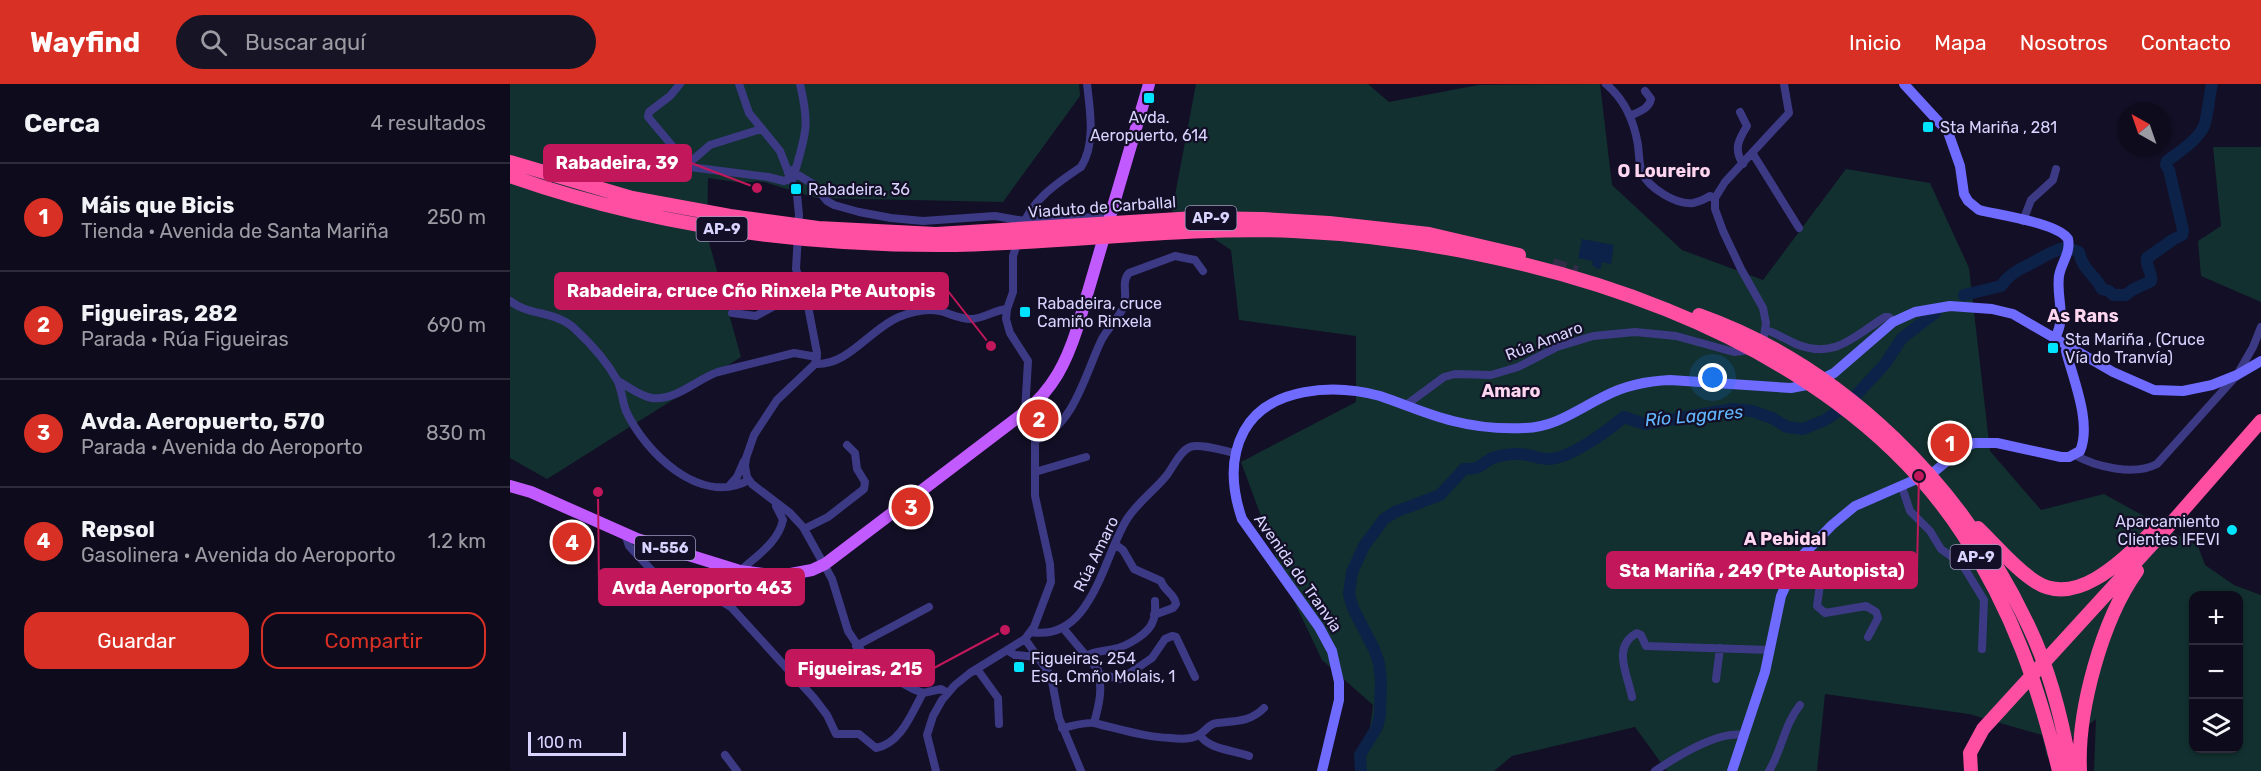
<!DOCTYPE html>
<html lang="es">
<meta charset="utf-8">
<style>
body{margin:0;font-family:Rubik,sans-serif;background:#171425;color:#f1f3f6}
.controls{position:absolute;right:18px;bottom:18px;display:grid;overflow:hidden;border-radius:12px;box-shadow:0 2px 4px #0004}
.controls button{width:54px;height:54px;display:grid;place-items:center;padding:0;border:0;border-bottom:2px solid #2e2b3b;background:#0e0b1c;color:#f1f3f6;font:30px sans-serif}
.compass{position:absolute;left:1607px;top:18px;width:54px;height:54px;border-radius:50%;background:#0e0b1c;box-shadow:0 2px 4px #0004;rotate:320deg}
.scale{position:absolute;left:18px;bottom:15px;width:98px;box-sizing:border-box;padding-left:6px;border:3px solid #d9d4ff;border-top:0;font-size:16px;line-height:21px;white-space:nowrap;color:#d9d4ff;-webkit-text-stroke:4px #130f26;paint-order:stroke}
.you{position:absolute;left:1203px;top:294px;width:21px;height:21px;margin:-15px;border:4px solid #fff;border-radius:50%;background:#1a73e8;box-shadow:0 0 0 9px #1a73e833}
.badge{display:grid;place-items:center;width:39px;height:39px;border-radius:50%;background:#d93025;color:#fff;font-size:20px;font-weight:700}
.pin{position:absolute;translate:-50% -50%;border:3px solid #fff;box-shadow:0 2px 6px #0006}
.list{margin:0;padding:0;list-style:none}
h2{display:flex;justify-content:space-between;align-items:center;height:78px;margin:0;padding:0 24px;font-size:26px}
h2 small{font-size:20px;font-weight:400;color:#9b9ba3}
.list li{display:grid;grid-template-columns:39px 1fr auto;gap:18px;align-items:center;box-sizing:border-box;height:108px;padding:0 24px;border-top:2px solid #2e2b3b}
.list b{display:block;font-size:22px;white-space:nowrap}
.list p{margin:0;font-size:20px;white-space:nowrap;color:#9b9ba3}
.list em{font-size:20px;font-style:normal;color:#9b9ba3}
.actions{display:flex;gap:12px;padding:18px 24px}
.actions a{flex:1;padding:14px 0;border:2px solid #d93025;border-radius:18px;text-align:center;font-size:21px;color:#d93025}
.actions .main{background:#d93025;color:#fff}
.icon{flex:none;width:33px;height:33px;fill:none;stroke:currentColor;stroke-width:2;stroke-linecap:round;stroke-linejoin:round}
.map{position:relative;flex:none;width:1751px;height:687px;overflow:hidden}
header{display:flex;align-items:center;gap:36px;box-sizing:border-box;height:84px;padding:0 30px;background:#d93025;color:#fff}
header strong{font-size:28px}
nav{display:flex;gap:33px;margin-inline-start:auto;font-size:21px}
.search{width:420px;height:54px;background:#171425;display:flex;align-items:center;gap:15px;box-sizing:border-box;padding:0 21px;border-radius:33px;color:#9b9ba3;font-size:22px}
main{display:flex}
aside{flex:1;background:#0e0b1c}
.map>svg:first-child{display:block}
.green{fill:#12302f;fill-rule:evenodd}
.water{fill:#0c2248}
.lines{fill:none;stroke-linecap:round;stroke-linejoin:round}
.river{stroke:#0c2248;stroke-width:12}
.highway-tunnel{stroke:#312d47;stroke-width:14;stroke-dasharray:14 7;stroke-linecap:butt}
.street{stroke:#3d3a85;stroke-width:8}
.secondary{stroke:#6f6bff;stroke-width:10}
.primary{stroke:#c25bff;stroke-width:12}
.highway{stroke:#ff4fa3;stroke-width:14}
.poi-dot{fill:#00e5ff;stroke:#130f26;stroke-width:2}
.labels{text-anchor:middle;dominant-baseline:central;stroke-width:4.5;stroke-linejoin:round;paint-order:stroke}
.shield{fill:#130f26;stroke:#9e99be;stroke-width:1.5}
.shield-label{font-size:15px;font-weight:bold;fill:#d9d4ff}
.poi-label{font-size:16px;fill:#d9d4ff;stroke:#130f26;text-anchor:start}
.street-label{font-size:16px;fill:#d9d4ff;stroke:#130f26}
.neighbourhood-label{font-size:18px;font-weight:bold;fill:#ffd6f0;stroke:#130f26}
.water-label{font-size:18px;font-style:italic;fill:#62b6ff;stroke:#130f26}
.leader{fill:none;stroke:#c2185b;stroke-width:2}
.callout-dot{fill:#c2185b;stroke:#130f26;stroke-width:2}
.callout{fill:#c2185b;stroke:#c2185b;stroke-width:2}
.callout-label{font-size:18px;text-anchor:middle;font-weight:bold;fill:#fff}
</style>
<header>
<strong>Wayfind</strong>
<div class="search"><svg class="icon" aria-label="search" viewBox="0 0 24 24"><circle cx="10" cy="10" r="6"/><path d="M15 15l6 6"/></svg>Buscar aquí</div>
<nav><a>Inicio</a><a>Mapa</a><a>Nosotros</a><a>Contacto</a></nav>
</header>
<main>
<aside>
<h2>Cerca<small>4 resultados</small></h2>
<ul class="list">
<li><span class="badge">1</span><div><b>Máis que Bicis</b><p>Tienda · Avenida de Santa Mariña</p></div><em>250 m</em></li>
<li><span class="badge">2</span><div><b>Figueiras, 282</b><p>Parada · Rúa Figueiras</p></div><em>690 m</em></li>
<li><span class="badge">3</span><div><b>Avda. Aeropuerto, 570</b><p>Parada · Avenida do Aeroporto</p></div><em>830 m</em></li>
<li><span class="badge">4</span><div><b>Repsol</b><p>Gasolinera · Avenida do Aeroporto</p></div><em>1.2 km</em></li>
</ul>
<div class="actions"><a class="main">Guardar</a><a>Compartir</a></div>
</aside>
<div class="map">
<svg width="1751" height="687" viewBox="0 0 1751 687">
<rect width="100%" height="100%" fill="#130f26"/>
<path class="green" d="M0 0H569L570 12 493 118 306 114 254 98H226L198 94 197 151 231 273 37 395 0 374Z
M686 0H858L879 18 968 1 1090 0 1102 101 1172 166 1253 196 1336 85 1420 99 1459 184 1480 367 1531 426 1594 410 1688 462 1695 481 1724 501 1751 511V687H1584L1586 635 1537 673 1532 651 1459 630 1315 610 1307 687H1157L1125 643 1002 672 984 687H854L863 621 812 576 776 500 731 378 846 318V252L729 236 721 166 662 127ZM1684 512H1728V664H1684Z
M1703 63H1751V218L1691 192 1688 157 1711 142Z"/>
<path class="water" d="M1072 155 1104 161 1101 180 1092 178 1091 184 1088 185 1082 181 1083 177 1068 174Z"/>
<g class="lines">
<path class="river" d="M1564 166 1569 168C1573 187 1584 189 1592 205L1599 207 1603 211H1616L1622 206 1641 197C1643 189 1635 182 1637 174L1664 155 1672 151 1673 146 1659 86 1656 81 1657 77C1669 68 1688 56 1694 42 1698 33 1699 11 1702 0
M1454 211 1491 202C1500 189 1509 186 1522 179 1533 173 1541 168 1553 164
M851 687 850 671 867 643 870 631 871 597 869 579 864 565 843 524 839 510 842 488 854 462 874 435 885 428 930 411 954 385C969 385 968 383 979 376 985 372 999 370 1006 370 1018 369 1027 375 1038 375 1060 375 1097 347 1114 333L1135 340 1223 325 1242 327 1262 334 1277 343 1293 345 1315 336 1336 322 1375 280 1392 254 1425 229"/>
<path class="highway-tunnel" d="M1042 181 1067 189"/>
<path class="street" d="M170 0 160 12 139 28 138 33 180 83 258 93 274 97 288 91 303 100 317 117 324 121 349 128 381 134 413 137 485 132 514 137 600 132
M229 0 239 29 270 67 287 111 289 131 286 185 297 217 307 269 305 280 267 316 244 351 236 374 235 382 237 393 242 400 280 429 293 443 322 495 338 547 358 577 366 585 403 605 413 609 431 605 438 609
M1096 0C1114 15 1124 37 1128 61 1129 69 1129 81 1132 89 1139 104 1166 121 1183 119 1188 118 1195 115 1200 112L1205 114
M1230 28 1237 42C1229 55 1223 65 1233 80
M1120 32C1128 28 1139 25 1141 15L1135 7
M1243 70 1289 144
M178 80 200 61 251 45
M278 89 286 84C297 47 299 38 290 0
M1513 137 1521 116 1543 96 1546 85
M511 146C520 117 547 99 571 83 586 60 580 26 577 0
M0 217C19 232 48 227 66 246 81 260 97 278 107 296 112 305 112 317 116 327 135 368 190 423 239 396
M222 229 246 232 294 206
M1256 246C1266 249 1275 255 1286 260 1325 276 1344 252 1375 233H1379L1383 238
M1250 259 1254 252 1256 239 1253 224 1231 185 1213 147 1205 125V114L1215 98 1279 29 1274 0
M305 280C338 282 360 245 389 233 401 228 416 224 430 227 441 230 449 235 461 235 473 235 484 226 497 225
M108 297C119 303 130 312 142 314 166 317 187 295 208 288L284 269 307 273
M896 321 934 293 945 290 981 291 1008 283 1047 263 1083 252 1125 248 1166 252 1224 268 1240 266
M526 356C564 343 576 287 592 255 598 244 608 235 613 224 619 212 610 199 619 189L665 172 685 176 693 187
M1565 371C1586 383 1624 392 1647 380L1727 291 1743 263 1751 243
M525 388 576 373
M220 401 227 393 234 377
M1392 403 1400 427 1420 447 1431 465 1452 480 1474 516 1472 565
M294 445 318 433 354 405 355 398 347 385 345 369 337 361
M115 450 119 462 147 492 201 511 221 523 304 614 317 631 326 650H349L366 664C391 660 402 628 413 609
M606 461 613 466 624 485 651 497C654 507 665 510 666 520L663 524 644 531
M1283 486 1310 501 1307 522 1315 529 1356 522 1366 528 1368 534 1358 553
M230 487C246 472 268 459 273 436L266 422
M553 544 588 586C593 605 589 621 584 639
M521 548C582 558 593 473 617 435 628 418 645 406 657 391 663 383 670 367 680 363 689 359 715 367 725 369
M515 555 541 592 549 634 571 687
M346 562 419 523
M497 566 505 571 527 573
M576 572C584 567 595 567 604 565 617 562 639 550 643 537 646 531 645 523 645 517
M467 585 488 614 489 640
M589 590 611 595 642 574 655 555 662 552 666 553 685 593
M1206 595 1210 564
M1122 613C1118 591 1101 563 1127 549L1131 551 1136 562 1260 566
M552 644C562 642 575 638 584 639 610 645 634 653 661 654 669 655 682 655 689 651 696 647 698 640 707 639 726 637 740 638 754 624
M690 651C699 666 724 666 739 672
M215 671 227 687
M426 687 417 651 423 632 432 616 445 601 460 589 515 555 524 543 541 498 540 480 525 412V348L515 328 518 277 500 249 496 235 497 225 503 208V172L508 157
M1145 687C1166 673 1208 647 1233 651
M1259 687C1272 666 1274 641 1290 621"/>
<path class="secondary" d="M1394 0 1438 48 1450 82 1454 110 1458 117 1469 126C1489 131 1548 139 1558 155 1561 169 1551 179 1549 192 1546 215 1557 232 1545 254
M812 687 829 616V598L822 567 809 543 732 435C722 406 719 375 734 347 759 302 825 300 870 312 894 320 918 331 943 337 966 343 992 345 1015 344 1046 343 1068 325 1095 312 1116 301 1137 297 1160 296L1281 304 1302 300 1324 289 1383 238 1405 228 1440 222 1482 225 1503 230 1603 288 1644 306 1673 307 1702 301 1727 291 1751 277
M1222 687 1255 588 1271 512 1287 477 1322 441 1345 422 1425 387 1454 363 1464 359H1487L1551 373H1559L1570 367C1582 339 1563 295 1556 267L1557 260"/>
<path class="primary" d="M0 402 21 408 127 455 230 487 270 492 302 486 315 480 515 328C543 305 556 279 567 245L639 0"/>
<path class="highway" d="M0 78 122 114 220 132 308 144 426 150 685 134 752 135 819 139 919 150 1009 171
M0 92C137 140 284 161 429 161 547 161 665 142 783 147 1018 158 1320 244 1454 452 1503 528 1528 601 1549 687
M1189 231C1335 283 1454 404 1519 543 1540 587 1553 639 1561 687
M1468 444C1487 462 1504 484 1526 498 1570 526 1620 468 1650 440
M1461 687 1460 669 1473 645 1666 434 1751 337
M1570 687C1567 627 1592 536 1627 487"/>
</g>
<g class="poi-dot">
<rect x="633" y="8" width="12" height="12" rx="3"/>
<rect x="1412" y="37" width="12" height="12" rx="3"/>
<rect x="280" y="99" width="12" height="12" rx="3"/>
<rect x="509" y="222" width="12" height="12" rx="3"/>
<rect x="1537" y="258" width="12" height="12" rx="3"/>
<circle cx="1722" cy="446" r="6"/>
<rect x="503" y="577" width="12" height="12" rx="3"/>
</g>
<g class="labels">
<g class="shield">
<rect x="675.5" y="122" width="51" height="24" rx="4.5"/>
<rect x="186.5" y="133" width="51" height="24" rx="4.5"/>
<rect x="125" y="452" width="60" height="24" rx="4.5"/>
<rect x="1440.5" y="461" width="51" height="24" rx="4.5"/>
</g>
<g class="shield-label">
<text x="701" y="134">AP-9</text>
<text x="212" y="145">AP-9</text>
<text x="155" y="464">N-556</text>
<text x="1466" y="473">AP-9</text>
</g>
<g class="poi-label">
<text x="639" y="33" text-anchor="middle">Avda.<tspan x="639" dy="18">Aeropuerto, 614</tspan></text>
<text x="1430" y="43">Sta Mariña , 281</text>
<text x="298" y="105">Rabadeira, 36</text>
<text x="527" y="219">Rabadeira, cruce<tspan x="527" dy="18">Camiño Rinxela</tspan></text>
<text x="1555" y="255">Sta Mariña , (Cruce<tspan x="1555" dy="18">Vía do Tranvía)</tspan></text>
<text x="1710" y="437" text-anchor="end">Aparcamiento<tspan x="1710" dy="18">Clientes IFEVI</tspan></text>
<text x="521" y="574">Figueiras, 254<tspan x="521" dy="18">Esq. Cmño Molais, 1</tspan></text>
</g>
<g class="street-label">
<text transform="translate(592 123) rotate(-4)">Viaduto de Carballal</text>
<text transform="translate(1034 257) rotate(-21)">Rúa Amaro</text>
<text transform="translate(586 470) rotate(-64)">Rúa Amaro</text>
<text transform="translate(788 489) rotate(55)">Avenida do Tranvia</text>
</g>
<g class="neighbourhood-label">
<text x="1154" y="87">O Loureiro</text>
<text x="1573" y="232">As Rans</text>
<text x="1001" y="307">Amaro</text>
<text x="1275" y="455">A Pebidal</text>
</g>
<g class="water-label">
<text transform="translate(1184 332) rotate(-5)">Río Lagares</text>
</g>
</g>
<path class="leader" d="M247 104L181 79M481 262L438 207M1409 392L1407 486M88 408L89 503M495 546L424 584"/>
<g class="callout-dot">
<circle cx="247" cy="104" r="6"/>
<circle cx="481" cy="262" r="6"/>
<circle cx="1409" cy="392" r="6"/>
<circle cx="88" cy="408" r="6"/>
<circle cx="495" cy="546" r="6"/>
</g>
<g class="callout">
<rect x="34" y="61" width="147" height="36" rx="6"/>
<rect x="45" y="189" width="393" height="36" rx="6"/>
<rect x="1097" y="468" width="310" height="36" rx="6"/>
<rect x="89" y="485" width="205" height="36" rx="6"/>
<rect x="276" y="566" width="148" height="36" rx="6"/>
</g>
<g class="callout-label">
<text x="107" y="85">Rabadeira, 39</text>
<text x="241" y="213">Rabadeira, cruce Cño Rinxela Pte Autopis</text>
<text x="1252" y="493">Sta Mariña , 249 (Pte Autopista)</text>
<text x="192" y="510">Avda Aeroporto 463</text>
<text x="350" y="591">Figueiras, 215</text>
</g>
</svg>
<div class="controls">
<button>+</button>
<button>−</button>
<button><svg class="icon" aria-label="layers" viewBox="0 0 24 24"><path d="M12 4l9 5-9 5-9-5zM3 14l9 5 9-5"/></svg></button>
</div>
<svg class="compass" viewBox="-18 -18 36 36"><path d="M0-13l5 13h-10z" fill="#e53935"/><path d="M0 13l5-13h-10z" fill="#9b9ba3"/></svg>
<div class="scale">100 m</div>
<div class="you"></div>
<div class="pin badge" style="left:1440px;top:359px">1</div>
<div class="pin badge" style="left:529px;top:335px">2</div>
<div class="pin badge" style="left:401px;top:423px">3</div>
<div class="pin badge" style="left:62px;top:458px">4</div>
</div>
</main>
